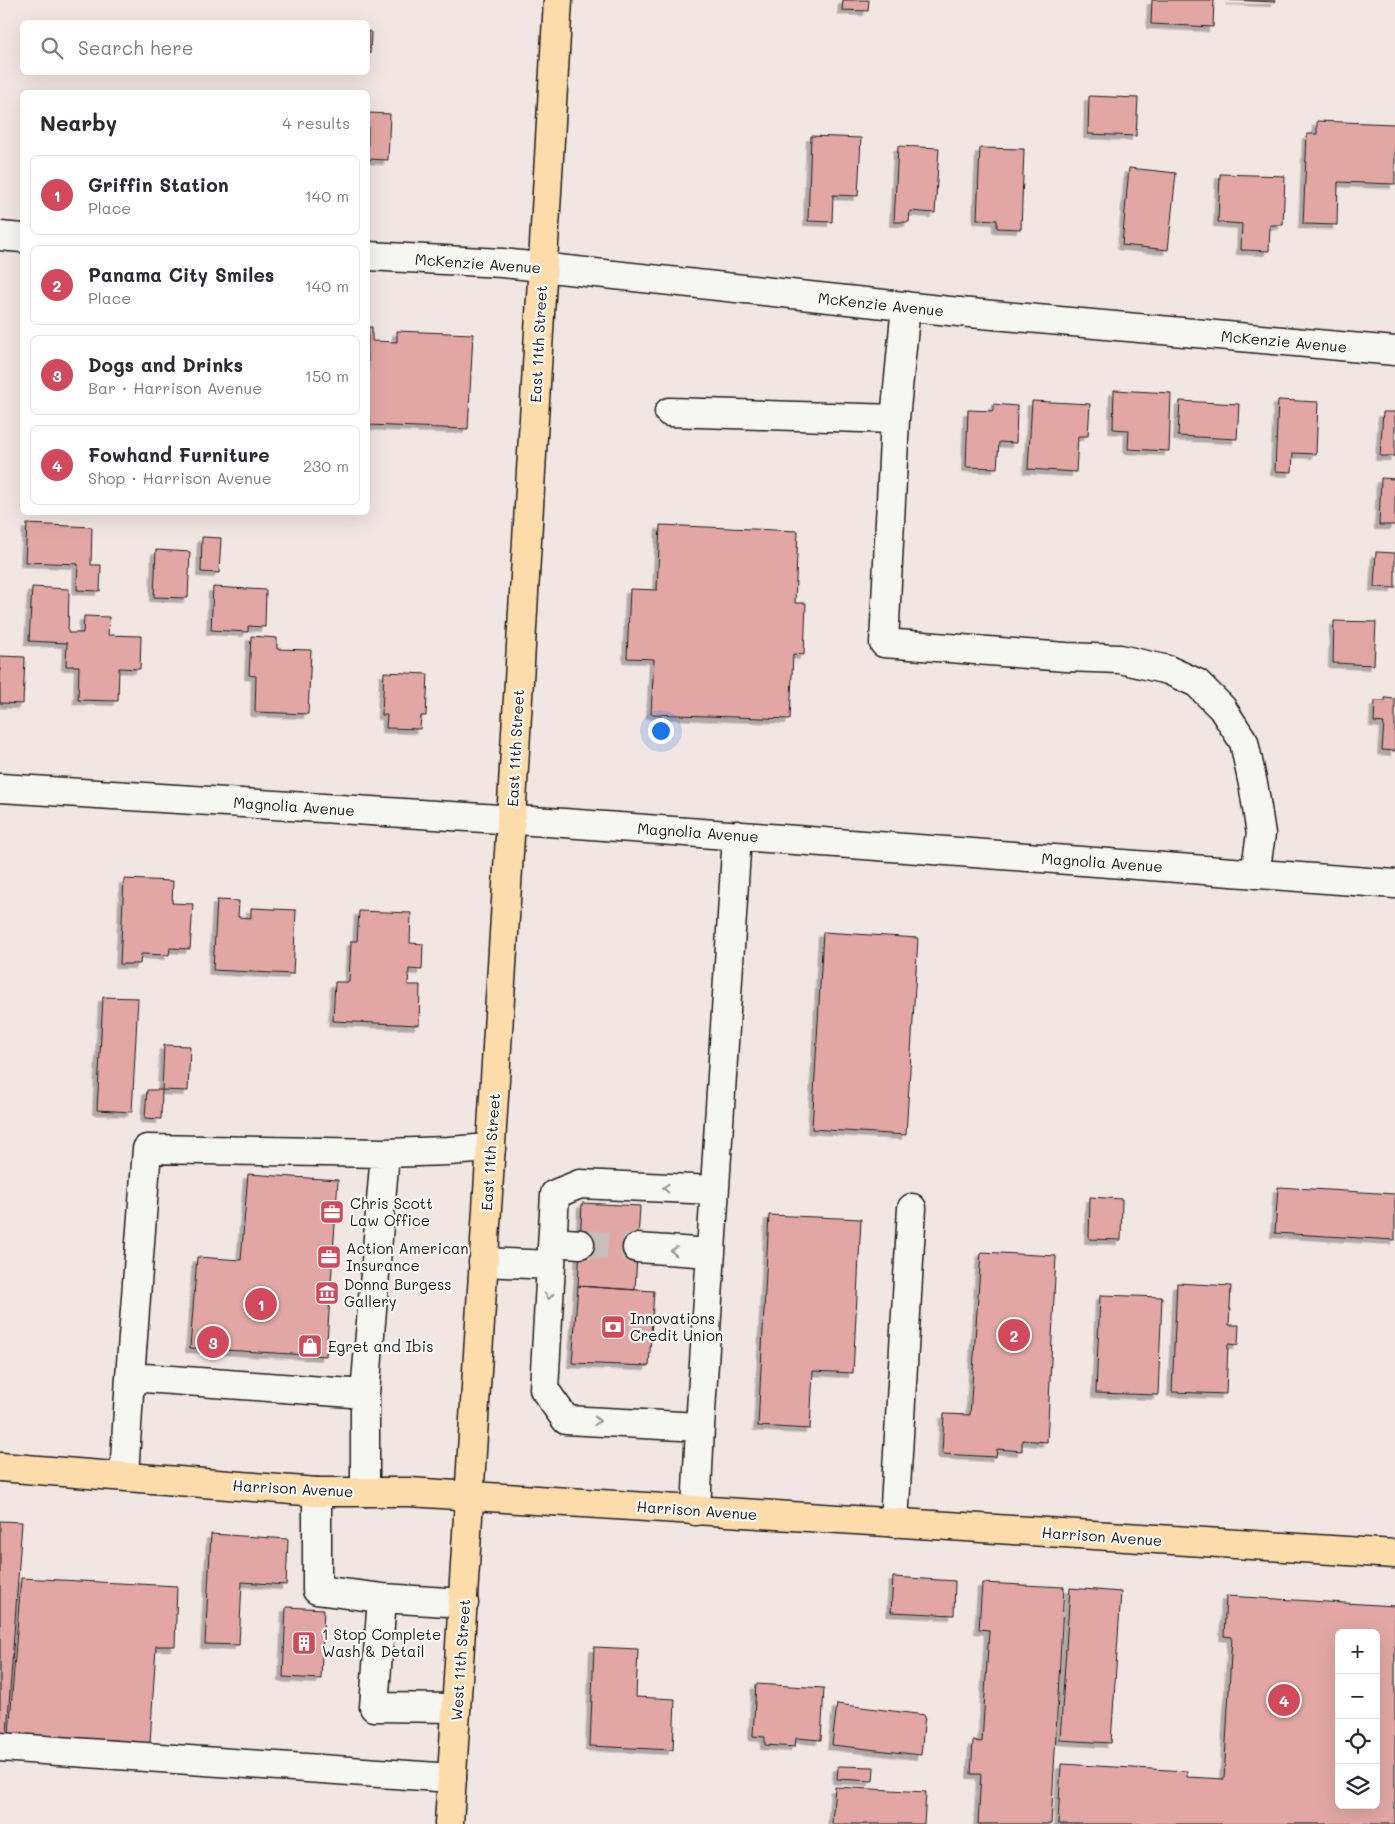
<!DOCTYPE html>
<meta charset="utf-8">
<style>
body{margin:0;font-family:Mali,sans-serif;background:#f7f7f7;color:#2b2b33}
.controls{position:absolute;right:15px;bottom:15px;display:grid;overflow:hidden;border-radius:8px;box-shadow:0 5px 20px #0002}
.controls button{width:45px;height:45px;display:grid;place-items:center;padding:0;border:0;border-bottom:1px solid #e1e1e2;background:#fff;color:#2b2b33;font:25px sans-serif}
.you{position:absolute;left:660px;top:730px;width:18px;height:18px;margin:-12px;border:4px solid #fff;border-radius:50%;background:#1a73e8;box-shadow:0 0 0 8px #1a73e833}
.badge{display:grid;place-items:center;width:32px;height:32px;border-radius:50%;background:#d1495b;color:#fff;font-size:16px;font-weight:700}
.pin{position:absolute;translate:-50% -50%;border:2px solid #fff;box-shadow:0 1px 5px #0006}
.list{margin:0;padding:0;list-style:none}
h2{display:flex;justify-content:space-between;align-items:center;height:65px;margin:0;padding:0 20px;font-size:21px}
h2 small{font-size:16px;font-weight:400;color:#7c7c81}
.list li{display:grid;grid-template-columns:32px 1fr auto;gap:15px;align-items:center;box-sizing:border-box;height:80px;margin:0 10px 10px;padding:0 10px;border:1px solid #e1e1e2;border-radius:8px}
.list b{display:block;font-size:19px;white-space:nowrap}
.list p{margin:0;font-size:16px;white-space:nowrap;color:#7c7c81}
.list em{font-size:16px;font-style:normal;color:#7c7c81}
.icon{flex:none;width:28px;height:28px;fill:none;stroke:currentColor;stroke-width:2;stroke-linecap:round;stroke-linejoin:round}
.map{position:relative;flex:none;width:1395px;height:1824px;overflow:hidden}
.search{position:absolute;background:#fff;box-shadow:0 5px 20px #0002;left:20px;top:20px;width:350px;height:55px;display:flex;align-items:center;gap:12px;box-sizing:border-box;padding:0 18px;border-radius:8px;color:#7c7c81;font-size:19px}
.panel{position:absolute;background:#fff;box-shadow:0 5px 20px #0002;left:20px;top:90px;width:350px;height:425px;border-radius:8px}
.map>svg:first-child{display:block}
.building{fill:#e2a7a4;stroke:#1c1c1c;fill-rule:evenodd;filter:url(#shadow)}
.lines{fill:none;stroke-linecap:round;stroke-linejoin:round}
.minor-tunnel{stroke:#c7beba;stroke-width:28;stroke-dasharray:28 14;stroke-linecap:butt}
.minor-casing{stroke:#1c1c1c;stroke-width:31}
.major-casing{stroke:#1c1c1c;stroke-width:31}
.minor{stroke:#f6f6f2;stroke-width:28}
.major{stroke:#fddcac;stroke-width:28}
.oneway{stroke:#949492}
.labels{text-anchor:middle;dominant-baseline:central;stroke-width:4.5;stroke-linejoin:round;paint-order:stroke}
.street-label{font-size:15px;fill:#1c1c1c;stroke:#f6f6f2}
.poi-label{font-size:15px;fill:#1c1c1c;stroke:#f6f6f2;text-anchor:start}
</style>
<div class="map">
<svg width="1395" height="1824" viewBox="0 0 1395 1824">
<defs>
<filter id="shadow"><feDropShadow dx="-4.5" dy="4.5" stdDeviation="0" flood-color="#0004"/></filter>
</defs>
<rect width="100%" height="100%" fill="#f2e6e2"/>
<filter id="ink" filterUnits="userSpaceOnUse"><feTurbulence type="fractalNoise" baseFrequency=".02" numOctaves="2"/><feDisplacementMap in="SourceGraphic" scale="10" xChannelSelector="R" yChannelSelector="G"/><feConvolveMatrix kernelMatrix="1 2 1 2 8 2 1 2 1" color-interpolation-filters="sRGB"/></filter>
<g filter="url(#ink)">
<path class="building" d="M843 0H869L868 11 842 10Z
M1152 0H1214L1213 27 1151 24Z
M1230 0H1276L1275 2Z
M368 31 371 32 370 54H368Z
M1089 96 1138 98 1136 136 1088 134Z
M368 113 390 114 388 160 368 159Z
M1317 121 1395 124V184L1338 182 1337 225 1303 224 1307 134H1317Z
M811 136 861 138 858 196 833 195 832 222 808 221Z
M898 146 939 148 935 213 910 211 909 222H894Z
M980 148 1024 149 1021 229 997 228V220L977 219Z
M1129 168 1176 173 1168 250 1122 245Z
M1220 174 1285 176 1283 225H1270L1269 251 1241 250 1242 224 1218 222Z
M368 327H372V341L397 342V331L473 334 468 429 368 425Z
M1114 390 1171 393 1169 451 1128 449 1129 430 1113 429Z
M1278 400 1318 402 1316 454 1293 453 1292 472 1275 471Z
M1032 401 1090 404 1088 436H1078L1076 472 1028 469Z
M1180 401 1239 404 1237 439 1178 436Z
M993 404 1017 406 1016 443 999 442 997 468 966 467 968 410 993 411Z
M1383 412H1395V456H1380Z
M1381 478 1395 479V525H1379Z
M27 524 92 527 91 565H101L100 591 77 590 78 564 25 562Z
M660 525 798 531 795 603H806L804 655 793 654 790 719 651 714 654 659 627 658 630 589 657 590Z
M202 537 221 538 219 573 201 572Z
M156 550 190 552 188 598 154 597Z
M1376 552 1395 553V588L1374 587Z
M32 587 69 589 68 633H83L84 616 109 617 108 635 141 636 140 669 119 668 118 701 78 700 79 666H66L67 643 29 641Z
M213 587 266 590 265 627 248 626V632L211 630Z
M1334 621 1376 622 1374 665 1333 663Z
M251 636 277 638V649L311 650 308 714 255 712 256 676 249 675Z
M0 656 25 657 23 704 0 703Z
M384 672 428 674 426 716H421L420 729 386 728 387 715H382Z
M1385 698 1395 699V751L1382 750 1384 723 1374 722 1375 701H1385Z
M124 879 173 881 172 903 193 904 190 949 170 948 169 955 141 954 140 964H120Z
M217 900 239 901 238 917 251 918V908L296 910 293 974 213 970Z
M359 911 411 913 410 943 423 944 422 970 409 969 408 985H420L419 1025 333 1021 335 982H349L351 941H357Z
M823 932 918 938 906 1135 812 1129Z
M103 997 138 998 132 1112 97 1110Z
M164 1045 190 1046 188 1091 162 1090Z
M147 1090H162L161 1119 145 1118Z
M248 1174 338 1180 326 1356 190 1348 197 1257 241 1260Z
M1278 1187 1395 1194V1240L1275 1233Z
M1090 1197 1122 1199 1121 1240 1089 1239Z
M582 1203 640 1206 635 1290 578 1286Z
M769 1215 861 1219 853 1373 813 1371 810 1429 758 1426Z
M981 1252 1056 1256 1047 1442 1022 1440V1451L997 1449 996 1457 942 1454 944 1414 970 1415Z
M1177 1283 1231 1286 1229 1325H1239L1238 1345 1228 1344 1226 1394 1172 1392Z
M578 1286 654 1291 649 1366 572 1363Z
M1100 1295 1162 1297 1158 1395 1096 1393Z
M0 1521 22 1522 7 1733H0Z
M211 1534 288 1539 286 1585 242 1582 239 1645 205 1644Z
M893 1577 955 1581 954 1615 891 1612Z
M21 1578 177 1586 175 1646H156L150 1743 9 1734Z
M982 1583 1064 1587 1051 1824H978L981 1774H971L973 1741 982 1742 989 1630 979 1629Z
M1070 1588 1121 1592 1111 1743 1060 1740Z
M1226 1596 1395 1606V1824H1058L1061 1764 1187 1771V1777L1224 1779 1232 1637 1224 1636ZM1339 1633H1376V1805H1339Z
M286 1607 324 1609 321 1679 283 1677Z
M594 1647 638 1649 636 1697 675 1699 673 1750 590 1746Z
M756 1684 824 1688 821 1740 796 1738 795 1747 765 1745V1737L753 1736Z
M837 1704 925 1715 921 1755 832 1745Z
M838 1766 874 1767 873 1781 837 1779Z
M835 1787 926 1792 924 1824H832Z"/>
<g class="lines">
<path class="minor-tunnel" d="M580 1244 637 1248"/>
<defs>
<path id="minor" d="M0 236 22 238
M368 256 502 263 959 312 1395 351
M906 306 895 419 884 643 1066 657 1120 659 1168 670 1197 683 1222 708 1244 742 1254 789 1261 834 1255 874
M669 412 895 419
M0 788 564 823 1395 884
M553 1242 580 1244
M637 1248 711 1253
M483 1262 551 1265
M130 1377 147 1149 385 1153
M700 1427 566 1420 544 1389 555 1194 580 1184 714 1190
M124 1476 130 1377 365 1394 385 1153 448 1151 491 1148
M317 1492V1590L382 1598 374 1707 456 1708
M365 1492V1394
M696 1511 700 1427 737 835
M894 1523 912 1208
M382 1598 464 1603
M0 1747 452 1778"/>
<path id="major" d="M0 1467 317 1492H409L1395 1554
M449 1824 511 820 558 0"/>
</defs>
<use href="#minor" class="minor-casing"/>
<use href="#major" class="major-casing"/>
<use href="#minor" class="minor"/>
<use href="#major" class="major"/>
</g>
<defs><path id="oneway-chevron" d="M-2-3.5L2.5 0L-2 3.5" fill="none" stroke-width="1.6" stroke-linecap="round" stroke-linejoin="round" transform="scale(1.25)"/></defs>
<g class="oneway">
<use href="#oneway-chevron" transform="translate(666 1188) rotate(-177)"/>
<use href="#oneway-chevron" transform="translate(674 1251) rotate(-177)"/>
<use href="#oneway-chevron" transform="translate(549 1296) rotate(94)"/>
<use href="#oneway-chevron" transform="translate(597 1421) rotate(3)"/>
</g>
</g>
<defs>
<symbol id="office-square" viewBox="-11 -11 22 22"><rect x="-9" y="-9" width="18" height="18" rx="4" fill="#d1495b" stroke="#f6f6f2"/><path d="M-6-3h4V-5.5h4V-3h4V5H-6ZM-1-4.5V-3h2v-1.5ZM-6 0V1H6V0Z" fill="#fff"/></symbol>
<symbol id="museum-square" viewBox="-11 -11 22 22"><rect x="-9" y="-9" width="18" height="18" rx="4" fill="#d1495b" stroke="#f6f6f2"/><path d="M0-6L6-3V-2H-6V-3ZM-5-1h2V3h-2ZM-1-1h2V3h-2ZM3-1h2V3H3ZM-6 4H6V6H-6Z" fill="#fff"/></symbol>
<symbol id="bank-square" viewBox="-11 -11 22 22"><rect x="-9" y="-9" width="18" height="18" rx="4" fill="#d1495b" stroke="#f6f6f2"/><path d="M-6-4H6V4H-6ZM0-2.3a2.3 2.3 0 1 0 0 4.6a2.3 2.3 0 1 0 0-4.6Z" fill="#fff"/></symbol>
<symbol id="shop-square" viewBox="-11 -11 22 22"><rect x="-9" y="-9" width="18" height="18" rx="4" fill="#d1495b" stroke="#f6f6f2"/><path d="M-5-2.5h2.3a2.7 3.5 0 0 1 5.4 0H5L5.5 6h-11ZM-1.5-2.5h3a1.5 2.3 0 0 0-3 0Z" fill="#fff"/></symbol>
<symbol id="building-square" viewBox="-11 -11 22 22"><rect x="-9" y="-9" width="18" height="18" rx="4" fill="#d1495b" stroke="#f6f6f2"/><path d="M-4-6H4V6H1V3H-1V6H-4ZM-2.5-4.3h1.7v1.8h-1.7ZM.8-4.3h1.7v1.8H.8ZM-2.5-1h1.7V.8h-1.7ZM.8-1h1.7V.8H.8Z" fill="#fff"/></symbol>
</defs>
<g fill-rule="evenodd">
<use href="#office-square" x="318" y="1198" width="28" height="28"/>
<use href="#office-square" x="315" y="1243" width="28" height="28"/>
<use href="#museum-square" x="313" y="1279" width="28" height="28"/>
<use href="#bank-square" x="599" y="1313" width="28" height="28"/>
<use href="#shop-square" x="296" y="1332" width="28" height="28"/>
<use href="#building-square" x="290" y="1629" width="28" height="28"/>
</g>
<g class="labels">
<g class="street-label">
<text transform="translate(478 263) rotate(4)">McKenzie Avenue</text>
<text transform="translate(881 304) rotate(6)">McKenzie Avenue</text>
<text transform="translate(1284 341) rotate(5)">McKenzie Avenue</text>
<text transform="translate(538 344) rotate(-87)">East 11th Street</text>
<text transform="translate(515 748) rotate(-87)">East 11th Street</text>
<text transform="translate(294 806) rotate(4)">Magnolia Avenue</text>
<text transform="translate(698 832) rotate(4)">Magnolia Avenue</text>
<text transform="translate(1102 862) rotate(4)">Magnolia Avenue</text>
<text transform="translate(490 1152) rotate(-86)">East 11th Street</text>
<text transform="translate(293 1488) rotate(3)">Harrison Avenue</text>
<text transform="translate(697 1510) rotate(4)">Harrison Avenue</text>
<text transform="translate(1102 1536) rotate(4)">Harrison Avenue</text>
<text transform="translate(460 1660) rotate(-86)">West 11th Street</text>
</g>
<g class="poi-label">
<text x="350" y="1203">Chris Scott<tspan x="350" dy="17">Law Office</tspan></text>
<text x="346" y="1248">Action American<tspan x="346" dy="17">Insurance</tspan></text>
<text x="344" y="1284">Donna Burgess<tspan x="344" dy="17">Gallery</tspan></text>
<text x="630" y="1318">Innovations<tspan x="630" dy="17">Credit Union</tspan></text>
<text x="328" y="1346">Egret and Ibis</text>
<text x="322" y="1634">1 Stop Complete<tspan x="322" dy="17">Wash &amp; Detail</tspan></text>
</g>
</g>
</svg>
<div class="controls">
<button>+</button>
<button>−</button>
<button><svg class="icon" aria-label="locate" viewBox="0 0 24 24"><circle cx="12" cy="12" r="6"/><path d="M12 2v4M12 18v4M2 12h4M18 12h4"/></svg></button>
<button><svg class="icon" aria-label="layers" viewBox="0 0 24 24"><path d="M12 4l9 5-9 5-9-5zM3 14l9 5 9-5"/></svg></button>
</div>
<div class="you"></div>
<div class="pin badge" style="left:261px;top:1304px">1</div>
<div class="pin badge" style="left:1014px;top:1335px">2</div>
<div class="pin badge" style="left:213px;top:1342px">3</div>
<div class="pin badge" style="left:1284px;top:1700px">4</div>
<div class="search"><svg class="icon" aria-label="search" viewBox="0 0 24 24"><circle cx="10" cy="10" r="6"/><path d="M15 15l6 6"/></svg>Search here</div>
<section class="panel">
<h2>Nearby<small>4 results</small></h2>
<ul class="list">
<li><span class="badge">1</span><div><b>Griffin Station</b><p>Place</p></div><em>140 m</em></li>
<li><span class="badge">2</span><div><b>Panama City Smiles</b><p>Place</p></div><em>140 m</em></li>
<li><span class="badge">3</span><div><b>Dogs and Drinks</b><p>Bar · Harrison Avenue</p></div><em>150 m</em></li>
<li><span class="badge">4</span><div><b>Fowhand Furniture</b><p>Shop · Harrison Avenue</p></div><em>230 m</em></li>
</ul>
</section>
</div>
